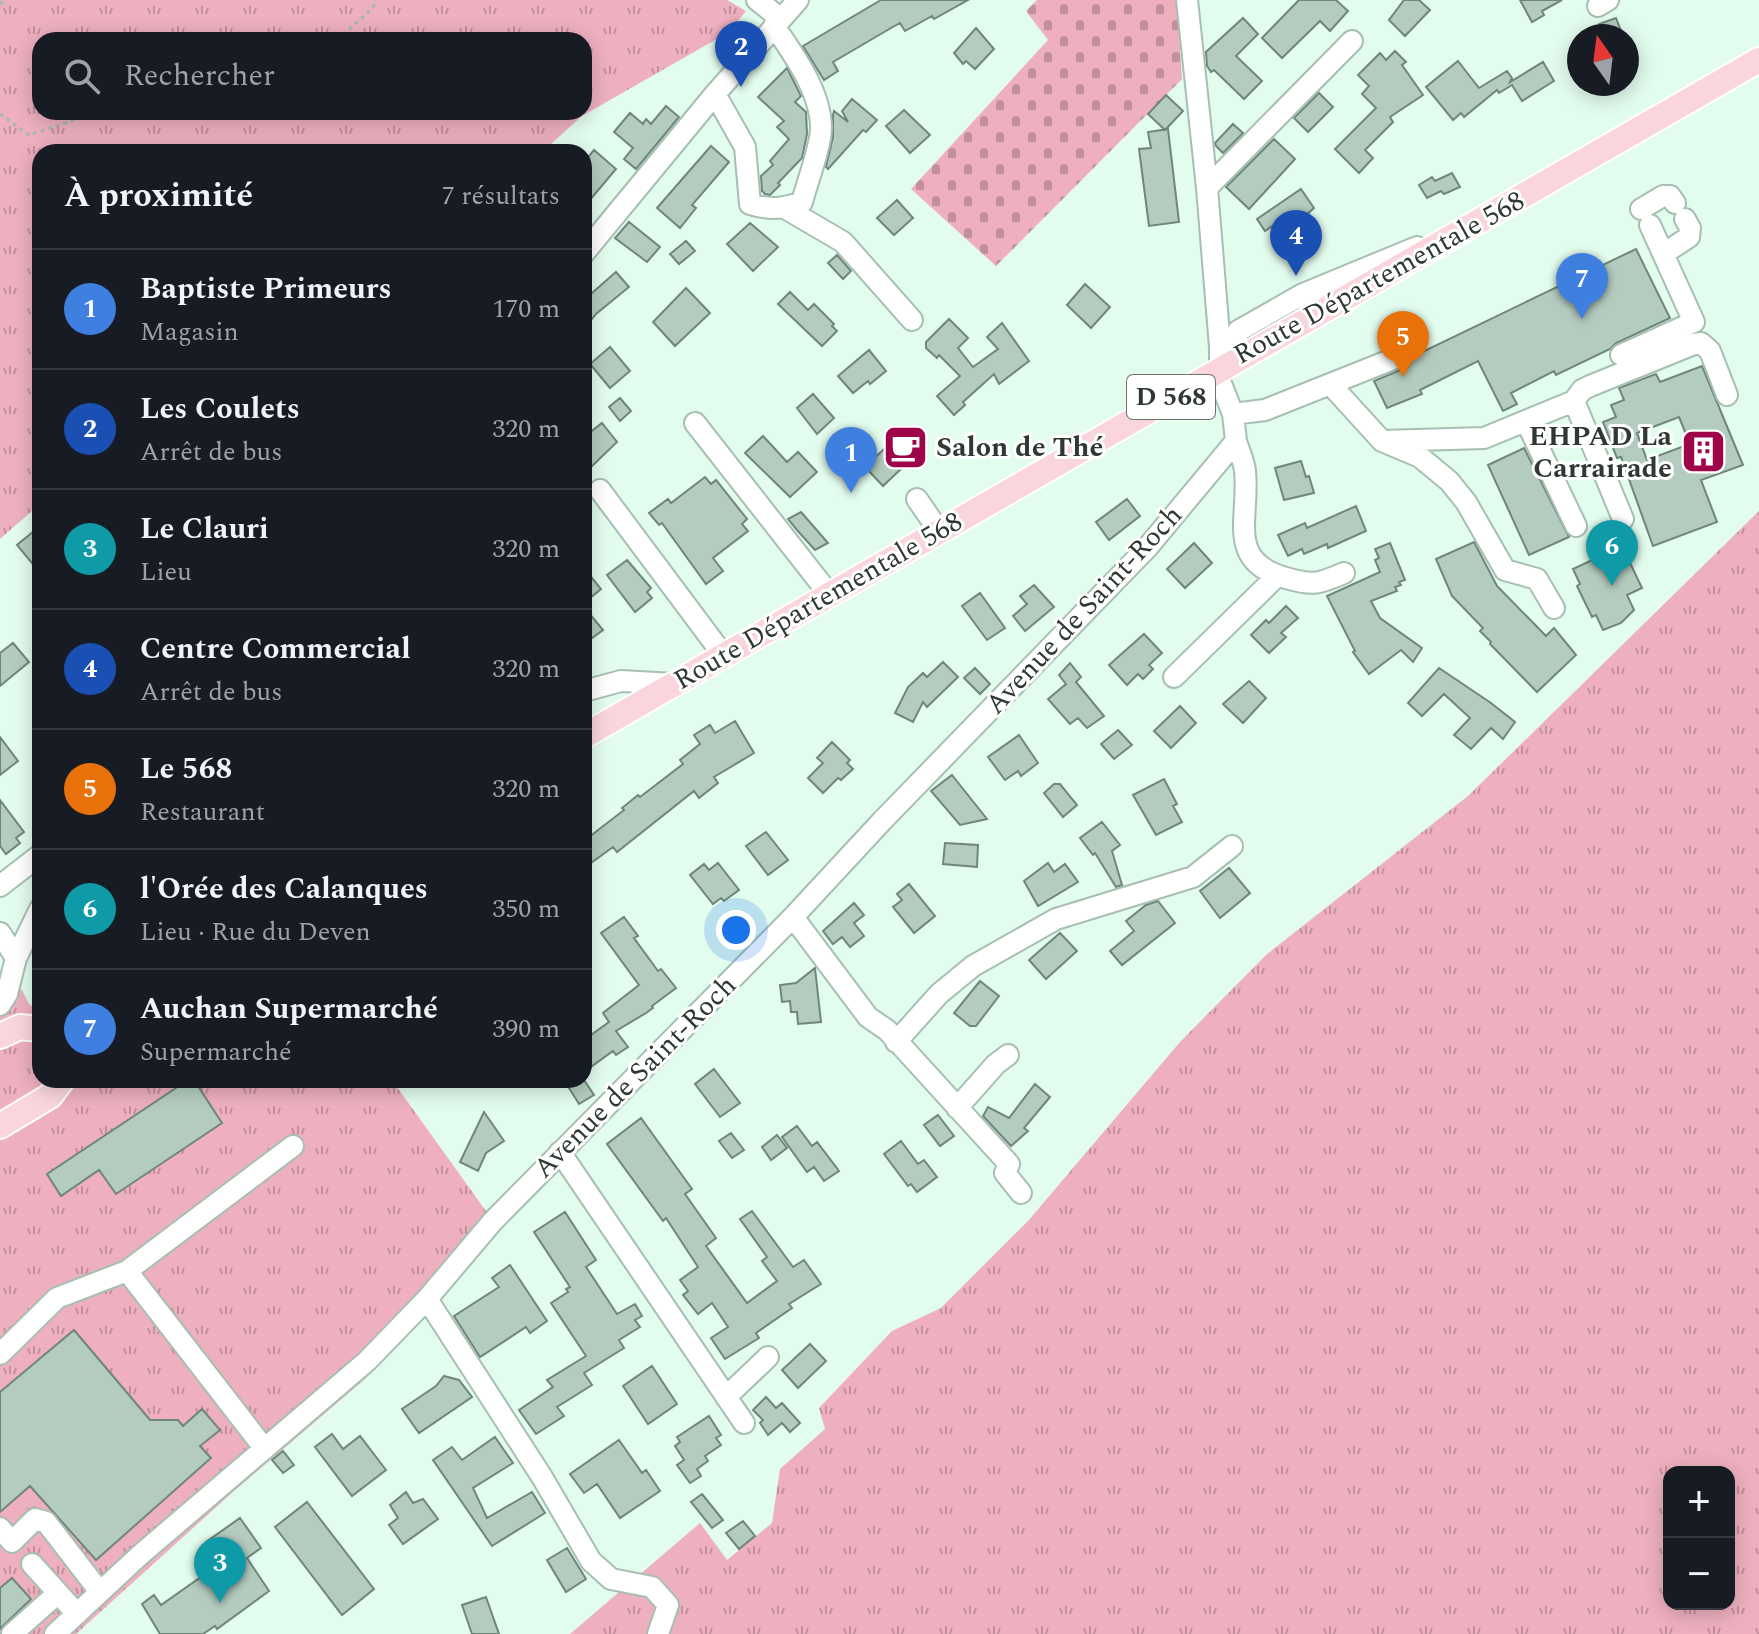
<!DOCTYPE html>
<html lang="fr">
<meta charset="utf-8">
<style>
body{margin:0;font-family:Spectral,serif;background:#20242c;color:#f1f3f6}
.controls{position:absolute;right:24px;bottom:24px;display:grid;overflow:hidden;border-radius:16px;box-shadow:0 4px 20px #0003}
.controls button{width:72px;height:72px;display:grid;place-items:center;padding:0;border:0;border-bottom:2px solid #363941;background:#171b24;color:#f1f3f6;font:40px sans-serif}
.compass{position:absolute;left:1567px;top:24px;width:72px;height:72px;border-radius:50%;background:#171b24;box-shadow:0 4px 20px #0003;rotate:346deg}
.you{position:absolute;left:736px;top:930px;width:28px;height:28px;margin:-20px;border:6px solid #fff;border-radius:50%;background:#1a73e8;box-shadow:0 0 0 12px #1a73e833}
.badge{display:grid;place-items:center;width:52px;height:52px;border-radius:50%;background:#cc88a9;color:#fff;font-size:26px;font-weight:700}
.pin{position:absolute;translate:-50% -66px;filter:drop-shadow(0 2px 4px #0008)}
.pin::after{content:'';position:absolute;top:42px;width:28px;height:24px;background:inherit;clip-path:polygon(0 0,100% 0,50% 100%)}
.list{margin:0;padding:0;list-style:none}
h2{display:flex;justify-content:space-between;align-items:center;height:104px;margin:0;padding:0 32px;font-size:34px}
h2 small{font-size:26px;font-weight:400;color:#9ea1a6}
.list li{display:grid;grid-template-columns:52px 1fr auto;gap:24px;align-items:center;box-sizing:border-box;height:120px;padding:0 32px;border-top:2px solid #363941}
.list b{display:block;font-size:30px;white-space:nowrap}
.list p{margin:0;font-size:26px;white-space:nowrap;color:#9ea1a6}
.list em{font-size:26px;font-style:normal;color:#9ea1a6}
.icon{flex:none;width:44px;height:44px;fill:none;stroke:currentColor;stroke-width:2;stroke-linecap:round;stroke-linejoin:round}
.map{position:relative;flex:none;width:1759px;height:1634px;overflow:hidden}
.search{position:absolute;background:#171b24;box-shadow:0 4px 20px #0003;left:32px;top:32px;width:560px;height:88px;display:flex;align-items:center;gap:20px;box-sizing:border-box;padding:0 28px;border-radius:24px;color:#9ea1a6;font-size:30px}
.panel{position:absolute;background:#171b24;box-shadow:0 4px 20px #0003;left:32px;top:144px;width:560px;height:944px;border-radius:24px}
.map>svg:first-child{display:block}
.grass{fill:url(#grass-tufts);fill-rule:evenodd}
.cemetery{fill:url(#cemetery-stones)}
.building{fill:#b4ccc0;stroke:#6f867a;stroke-width:2;fill-rule:evenodd}
.lines{fill:none;stroke-linecap:round;stroke-linejoin:round}
.minor-casing{stroke:#a7bfb2;stroke-width:24}
.major-casing{stroke:#fff;stroke-width:28}
.path{stroke:#a5b9af;stroke-width:3;stroke-dasharray:4 4;stroke-linecap:butt}
.minor{stroke:#fff;stroke-width:20}
.major{stroke:#fad5dd;stroke-width:24}
.labels{text-anchor:middle;dominant-baseline:central;stroke-width:6;stroke-linejoin:round;paint-order:stroke}
.shield{fill:#fff;stroke:#6d7470;stroke-width:2}
.shield-label{font-size:26px;font-weight:bold;fill:#2f3833}
.street-label{font-size:28px;fill:#2f3833;stroke:#fff}
.poi-label{font-size:28px;font-weight:bold;fill:#2f3833;stroke:#fff;text-anchor:end}
</style>
<div class="map">
<svg width="1759" height="1634" viewBox="0 0 1759 1634">
<defs>
<pattern id="grass-tufts" width="24" height="20" patternUnits="userSpaceOnUse" patternTransform="scale(2)"><rect width="24" height="20" fill="#eeb0be"/><path d="M3 7l-1-3M5 7V3M7 7l1-3M15 17l-1-3M17 17v-4M19 17l1-3" fill="none" stroke="#c1909b"/></pattern>
<pattern id="cemetery-stones" width="16" height="16" patternUnits="userSpaceOnUse" patternTransform="scale(2)"><rect width="16" height="16" fill="#eeb0be"/><path d="M2 7V4a2 2 0 0 1 4 0v3zM10 15v-3a2 2 0 0 1 4 0v3z" fill="#c1909b"/></pattern>
</defs>
<rect width="100%" height="100%" fill="#e2fcee"/>
<path class="grass" d="M0 0H727L746 11 729 32 582 116 542 152H40V504L0 539ZM40 40H584V112H40Z
M1759 511V1634H570L700 1523 727 1560 772 1523 780 1469 825 1429 819 1408 892 1331 941 1308 1028 1221 1180 1042 1266 955 1468 796ZM1669 1472H1729V1604H1669Z
M0 987 22 990 29 1004 40 1012V1080H392L496 1225 433 1307 364 1380 234 1491 76 1634H0Z"/>
<path class="cemetery" d="M1037 0H1177L1182 79 996 266 911 189 1048 40 1026 11Z"/>
<path class="building" d="M881 0H968L934 19 932 16 905 31 900 23 891 28 833 62 838 71 824 80 803 46Z
M1299 0H1336L1348 11 1330 31 1320 21 1282 58 1262 38Z
M1404 0H1419L1430 10 1405 36 1389 20Z
M1520 0H1562L1542 11 1544 15 1532 22Z
M1243 18 1258 34 1236 56 1262 81 1244 99 1214 70 1211 72 1207 66 1206 52Z
M1616 18 1623 36H1604L1599 24Z
M976 28 994 49 975 69 966 61 963 64 954 53Z
M1395 51 1406 62 1402 65 1423 95 1390 117 1393 122 1365 150 1373 158 1359 173 1335 149 1376 108 1362 94 1369 86 1358 75 1380 53 1386 60Z
M1458 61 1479 88 1507 71 1512 78 1510 82 1543 62 1554 81 1522 101 1512 85 1499 93 1497 90 1464 117 1461 113 1453 120 1426 87Z
M787 68 801 96 795 102 806 112 807 134 802 158 778 183 780 185 770 195 765 194 762 191 761 176 773 165 770 161 789 139 777 127 784 121 758 97Z
M1319 93 1333 107 1308 132 1294 118Z
M1166 95 1183 111 1165 130 1148 114Z
M852 99 877 120 866 132 863 130 828 169 826 167 833 137V115L834 111 848 122 842 111Z
M666 106 679 117 636 169 624 159 633 148 614 132 630 113 643 124 646 119 651 124Z
M904 110 930 135 910 153 886 126Z
M1233 124 1243 133 1223 153 1216 146 1215 143Z
M1168 129 1179 222 1149 226 1139 149 1151 148 1148 132Z
M1274 139 1295 159 1249 209 1226 187Z
M711 146 729 162 692 205 696 208 680 228 657 208Z
M594 150 616 169 584 207V162Z
M1452 173 1460 187 1444 194 1441 191 1427 198 1419 185 1432 177 1435 181Z
M1301 189 1314 208 1290 229 1283 219 1265 231 1257 219Z
M897 200 913 218 894 235 877 218Z
M629 222 660 247 647 262 615 238Z
M750 223 778 247 753 271 727 244Z
M686 241 695 251 679 264 670 254Z
M1636 249 1670 318 1616 343 1610 349 1556 375 1554 371 1511 393 1517 404 1503 411 1478 361 1420 390 1422 394 1387 408 1374 381 1408 367 1416 355Z
M837 255 851 271 843 279 828 263Z
M616 272 629 287 596 314 584 329V300Z
M1085 284 1110 307 1091 328 1067 305Z
M686 288 710 313 675 346 653 322Z
M790 292 808 310 814 304 834 324 832 326 837 331 822 346 778 304Z
M949 319 968 338 958 348 973 367 998 349 987 337 1002 323 1029 361 999 384 994 374 963 402 965 405 954 415 937 396 960 376 939 355 937 358 926 348V342Z
M610 347 630 371 610 388 590 364Z
M869 350 886 371 870 384 868 381 853 393 838 376Z
M1702 366 1743 465 1701 480 1717 522 1653 546 1621 457 1617 458 1603 422 1616 417 1611 405 1624 400 1619 388 1656 374 1660 382ZM1679 417 1690 444 1647 460 1637 433Z
M813 394 834 418 817 434 797 408Z
M620 398 631 411 620 421 609 407Z
M602 423 617 442 590 468 584 461V437Z
M904 430 922 449 883 486 865 467Z
M763 436 787 462 798 452 817 472 790 497 745 453Z
M1524 448 1569 537 1529 555 1488 465Z
M1301 461 1306 477 1309 476 1314 493 1284 500 1275 468Z
M705 477 711 484 716 480 747 519 742 524 748 531 713 558 723 571 706 584 662 523 659 525 649 513 668 499 671 503Z
M1127 499 1140 516 1109 540 1096 522Z
M1356 506 1366 531 1328 548 1327 544 1304 554 1302 549 1288 556 1278 535 1305 523 1307 528Z
M801 512 828 543 815 550 797 530 788 519Z
M40 526V573L17 545Z
M1474 542 1497 586 1546 636 1554 628 1576 655 1537 692 1490 644 1491 642 1480 631 1483 628 1452 596 1436 559Z
M1194 543 1212 563 1185 588 1167 569Z
M1390 543 1405 580 1399 582 1401 585 1395 587 1397 591 1371 601 1380 618 1422 648 1413 662 1401 650 1369 674 1353 652 1355 651 1327 596 1380 572 1375 560 1379 558 1375 549Z
M1622 546 1642 588 1627 595 1634 610 1621 623 1603 630 1596 615 1592 617 1577 586 1580 584 1573 569Z
M627 560 651 588 647 592 652 598 635 612 607 575Z
M592 578 601 589 584 603V584Z
M1034 585 1054 607 1025 631 1013 616 1027 604 1020 596Z
M980 593 1005 628 987 640 962 606Z
M1286 606 1298 618 1281 633 1286 637 1269 653 1251 635 1266 620 1269 623Z
M584 607 603 630 584 644Z
M1144 634 1162 653 1149 665 1153 669 1143 679 1138 674 1127 685 1109 665Z
M13 643 29 662 0 686V653Z
M943 662 958 677 927 707 923 702 913 722 895 713 908 687 923 673 927 677Z
M1070 663 1081 677 1076 682 1104 716 1087 728 1078 718 1070 724 1048 699 1066 684 1059 675Z
M975 668 990 684 980 694 964 678Z
M1439 668 1491 703 1515 722 1503 739 1491 728 1471 749 1454 735 1470 718 1444 694 1422 716 1408 703Z
M1249 681 1266 698 1243 723 1223 704Z
M1180 706 1196 723 1171 748 1154 731Z
M735 721 754 753 714 777 718 783 699 798 694 791 617 852 613 847 584 868V841L624 810 622 808 638 795 640 797 683 764 680 760 700 744 694 735 710 725 715 733Z
M1118 730 1132 745 1114 759 1101 744Z
M1019 735 1038 763 1021 776 1018 771 1005 780 988 757Z
M0 737 18 761 0 775Z
M832 742 850 760 847 763 853 769 841 780 838 778 823 793 808 778 823 763 817 758Z
M952 775 987 819 960 825 931 791Z
M1164 779 1177 804 1173 806 1182 822 1156 835 1133 795Z
M1054 784H1060L1077 805 1063 817 1044 793Z
M0 800 24 832 16 838 20 843 6 854 0 846Z
M1102 822 1120 845 1112 851 1122 885 1116 887 1095 853 1093 855 1080 838Z
M766 832 788 860 768 875 746 846Z
M945 843 978 845 977 867 943 864Z
M718 863 739 890 724 901 721 898 713 904 690 875 704 864 709 870Z
M1048 863 1054 872 1065 864 1078 882 1038 906 1024 881Z
M1229 868 1250 893 1220 918 1200 891Z
M909 884 935 916 914 933 893 907 902 900 897 894Z
M1158 901 1175 923 1122 965 1110 951 1134 931 1126 921 1146 905Z
M854 903 864 915 854 923 864 936 850 947 842 937 833 944 823 931Z
M624 917 638 936 634 938 658 971 661 969 676 988 652 1006 653 1008 646 1013 616 1031 628 1047 616 1055 613 1051 584 1072V1040L609 1022 603 1013 639 985 601 933Z
M1060 933 1077 951 1046 979 1029 960Z
M815 968 821 1022 798 1024 797 1012H791L790 1001 782 1002 780 985 796 983Z
M980 981 999 996 976 1026H970L954 1013Z
M714 1069 740 1103 720 1117 695 1084Z
M188 1080H194L222 1123 116 1194 99 1170 61 1196 47 1174Z
M564 1080H584L594 1095 579 1104Z
M1035 1084 1050 1097 1024 1128 1028 1131 1011 1146 983 1116 988 1107 1009 1118Z
M484 1112 504 1141 486 1153 478 1171 460 1162Z
M938 1115 954 1136 940 1146 924 1125Z
M641 1118 692 1189 685 1194 716 1238 706 1246 747 1303 777 1281 762 1261 767 1257 740 1219 752 1211 793 1267 804 1260 821 1284 789 1304 792 1308 756 1333 759 1338 725 1359 711 1338 728 1327 712 1303 698 1314 683 1295 688 1291 680 1280 698 1267 666 1218 663 1221 607 1144Z
M797 1126 812 1146 817 1142 839 1171 824 1181 814 1167 807 1172 782 1137Z
M731 1133 744 1150 732 1158 719 1141Z
M777 1135 787 1148 771 1160 762 1147Z
M901 1141 918 1164 924 1160 937 1177 917 1192 911 1184 908 1186 884 1154Z
M565 1212 596 1260 586 1267 617 1314 635 1304 642 1316 635 1320 640 1327 619 1340 624 1348 584 1373 592 1385 557 1407 564 1416 536 1434 519 1410 553 1387 547 1380 586 1356 551 1303 568 1292 566 1289 570 1287 534 1232Z
M510 1265 547 1321 530 1333 526 1327 480 1357 454 1316 499 1287 492 1278Z
M74 1330 150 1420H178L183 1426 202 1409 220 1430 200 1446 211 1458 96 1560 30 1486 0 1512V1392Z
M810 1344 826 1361 798 1388 782 1370Z
M652 1366 677 1404 648 1424 623 1386Z
M444 1376 459 1380 472 1397 419 1433 402 1409 436 1386Z
M766 1397 776 1408 782 1403 800 1423 790 1432 782 1423 768 1435 760 1423 763 1420 753 1410Z
M709 1416 721 1435 716 1438 721 1445 705 1456 708 1461 697 1469 701 1476 690 1483 677 1465 684 1460 675 1446 680 1442 677 1437Z
M332 1434 343 1449 360 1436 386 1470 352 1496 315 1447Z
M495 1437 513 1463 473 1488 487 1518 532 1492 545 1513 492 1546 433 1460 452 1447 462 1460Z
M619 1440 642 1473 646 1470 660 1491 620 1518 597 1484 584 1493 570 1474Z
M283 1451 294 1465 283 1473 272 1460Z
M406 1492 413 1503 423 1499 438 1519 403 1544 389 1525 398 1518 390 1505Z
M702 1494 723 1520 712 1528 691 1502Z
M307 1502 374 1589 342 1615 275 1527Z
M240 1518 261 1548 247 1558 269 1591 217 1629 215 1626 203 1634H160L142 1604 154 1595 161 1605 215 1567 205 1554 212 1549 206 1542Z
M743 1521 755 1536 739 1549 726 1533Z
M567 1548 586 1579 566 1592 547 1560Z
M12 1578 31 1599 0 1629V1588Z
M486 1597 499 1634H472L462 1605Z"/>
<g class="lines">
<defs>
<path id="minor" d="M757 0 781 19
M1598 6 1608 0
M715 94 745 147 750 204C769 210 783 209 802 202 807 183 821 146 821 128 821 92 794 55 774 26
M1207 188 1352 41
M785 208 843 242 912 320
M1641 209 1663 196H1670L1675 203
M584 253 715 94 798 0
M1663 254 1689 237 1690 228 1685 219
M1621 355 1694 322 1650 225
M1233 361 1238 331 1303 294 1417 247
M1331 385 1382 441 1420 457 1449 481 1466 502 1505 570 1537 579 1554 608
M1574 401 1623 519
M1233 414 1265 410 1403 355
M1526 421 1576 526
M695 423 829 594
M1236 441C1239 451 1244 461 1245 471 1250 518 1225 561 1286 578 1314 586 1318 584 1344 573
M1382 441 1484 438 1574 401 1582 390 1590 386 1694 344 1701 343 1710 351 1727 395
M600 490 724 656
M917 499 939 531
M1174 677 1277 576
M584 691 621 681 674 684
M0 886 40 855
M793 917 868 1017 887 1030 1009 1164 1005 1173 1021 1193
M0 933 16 958
M0 1005 7 994 16 958 40 909
M896 1042 939 994 973 966 1056 919 1193 877 1232 846
M957 1108 996 1064 1008 1055
M560 1152 744 1423
M127 1271 264 1448
M427 1299 542 1477 591 1561 611 1579 652 1587 668 1605 658 1634
M0 1354 57 1298 127 1271 293 1146
M726 1397 768 1357
M0 1528 12 1542 35 1519 46 1522 100 1592
M32 1564 77 1614
M12 1634 58 1593
M55 1634 140 1555 367 1361 427 1299 493 1221 793 917 882 821 1147 548 1236 441 1233 414 1220 381V347L1207 188 1187 0"/>
<path id="major" d="M584 736 1759 60
M0 1036 20 1027 40 1029
M0 1126 50 1096 62 1080"/>
</defs>
<use href="#minor" class="minor-casing"/>
<use href="#major" class="major-casing"/>
<path class="path" d="M0 4 5 0
M337 40 373 8 376 0
M0 114 29 135 98 112"/>
<use href="#minor" class="minor"/>
<use href="#major" class="major"/>
</g>
<defs>
<symbol id="cafe-square" viewBox="-11 -11 22 22"><rect x="-9" y="-9" width="18" height="18" rx="4" fill="#9f064a" stroke="#fff"/><path d="M-5.5-4.5H6V0H3Q3 3.5 0 3.5H-2.5Q-5.5 3.5-5.5 0ZM3-3.2v2h1.7v-2ZM-6 4.5H4V6H-6Z" fill="#fff"/></symbol>
<symbol id="building-square" viewBox="-11 -11 22 22"><rect x="-9" y="-9" width="18" height="18" rx="4" fill="#9f064a" stroke="#fff"/><path d="M-4-6H4V6H1V3H-1V6H-4ZM-2.5-4.3h1.7v1.8h-1.7ZM.8-4.3h1.7v1.8H.8ZM-2.5-1h1.7V.8h-1.7ZM.8-1h1.7V.8H.8Z" fill="#fff"/></symbol>
</defs>
<g fill-rule="evenodd">
<use href="#cafe-square" x="880" y="422" width="51" height="51"/>
<use href="#building-square" x="1678" y="426" width="51" height="51"/>
</g>
<g class="labels">
<rect class="shield" x="1127" y="375" width="88" height="44" rx="6"/>
<g class="shield-label">
<text x="1171" y="397">D 568</text>
</g>
<g class="street-label">
<text transform="translate(1379 278) rotate(-29)">Route Départementale 568</text>
<text transform="translate(818 601) rotate(-30)">Route Départementale 568</text>
<text transform="translate(1084 610) rotate(-47)">Avenue de Saint-Roch</text>
<text transform="translate(635 1077) rotate(-45)">Avenue de Saint-Roch</text>
</g>
<g class="poi-label">
<text x="1672" y="436">EHPAD La<tspan x="1672" dy="32">Carrairade</tspan></text>
<text x="936" y="447" text-anchor="start">Salon de Thé</text>
</g>
</g>
</svg>
<div class="controls">
<button>+</button>
<button>−</button>
</div>
<svg class="compass" viewBox="-18 -18 36 36"><path d="M0-13l5 13h-10z" fill="#e53935"/><path d="M0 13l5-13h-10z" fill="#9ea1a6"/></svg>
<div class="you"></div>
<div class="pin badge" style="left:851px;top:493px;background:#3f7fe0">1</div>
<div class="pin badge" style="left:741px;top:87px;background:#1a4fb4">2</div>
<div class="pin badge" style="left:220px;top:1603px;background:#0f9aa8">3</div>
<div class="pin badge" style="left:1296px;top:276px;background:#1a4fb4">4</div>
<div class="pin badge" style="left:1403px;top:377px;background:#e8710a">5</div>
<div class="pin badge" style="left:1612px;top:586px;background:#0f9aa8">6</div>
<div class="pin badge" style="left:1582px;top:319px;background:#3f7fe0">7</div>
<div class="search"><svg class="icon" aria-label="search" viewBox="0 0 24 24"><circle cx="10" cy="10" r="6"/><path d="M15 15l6 6"/></svg>Rechercher</div>
<section class="panel">
<h2>À proximité<small>7 résultats</small></h2>
<ul class="list">
<li><span class="badge" style="background:#3f7fe0">1</span><div><b>Baptiste Primeurs</b><p>Magasin</p></div><em>170 m</em></li>
<li><span class="badge" style="background:#1a4fb4">2</span><div><b>Les Coulets</b><p>Arrêt de bus</p></div><em>320 m</em></li>
<li><span class="badge" style="background:#0f9aa8">3</span><div><b>Le Clauri</b><p>Lieu</p></div><em>320 m</em></li>
<li><span class="badge" style="background:#1a4fb4">4</span><div><b>Centre Commercial</b><p>Arrêt de bus</p></div><em>320 m</em></li>
<li><span class="badge" style="background:#e8710a">5</span><div><b>Le 568</b><p>Restaurant</p></div><em>320 m</em></li>
<li><span class="badge" style="background:#0f9aa8">6</span><div><b>l'Orée des Calanques</b><p>Lieu · Rue du Deven</p></div><em>350 m</em></li>
<li><span class="badge" style="background:#3f7fe0">7</span><div><b>Auchan Supermarché</b><p>Supermarché</p></div><em>390 m</em></li>
</ul>
</section>
</div>
